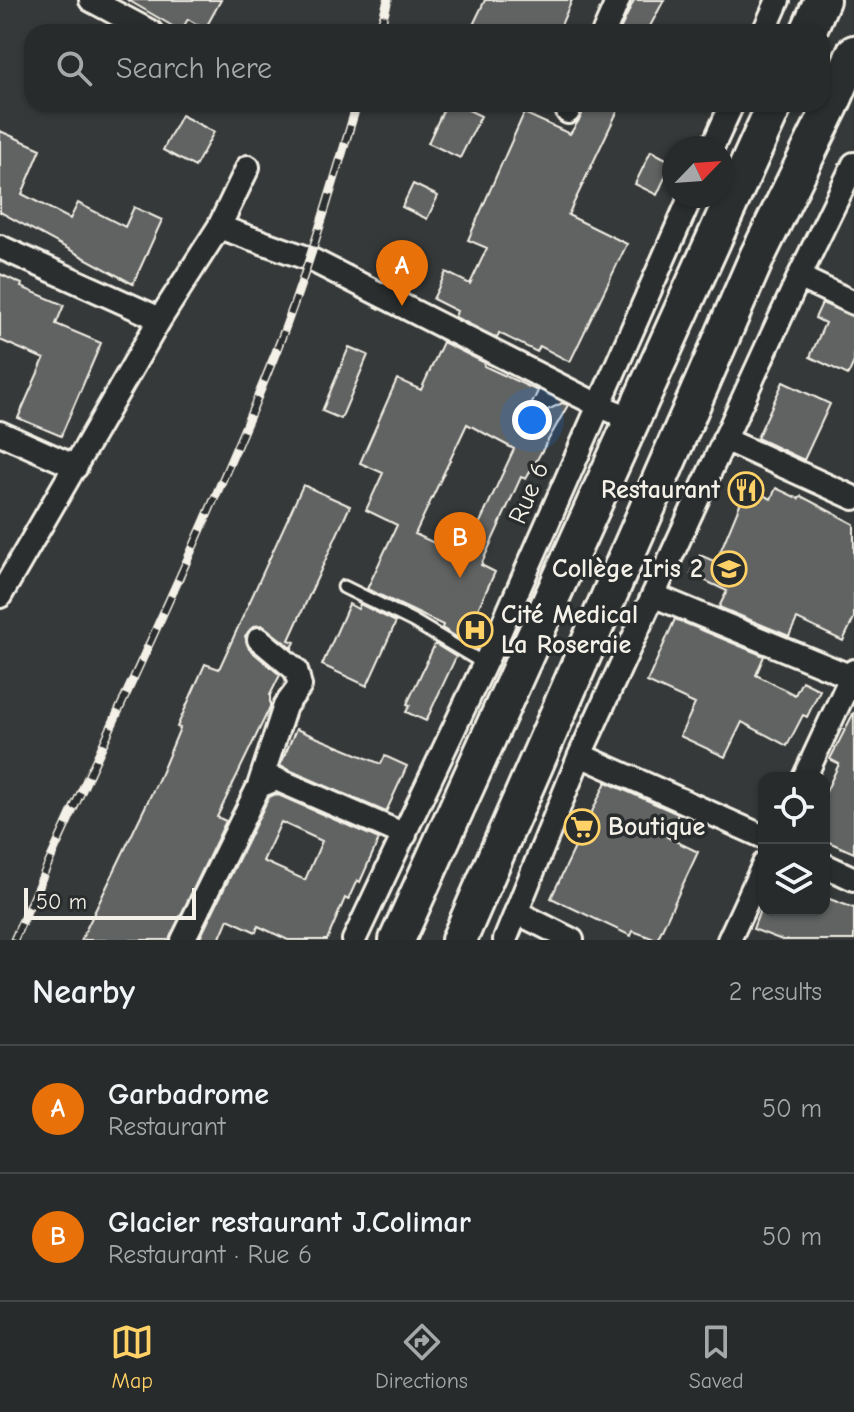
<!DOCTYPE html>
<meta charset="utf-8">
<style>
body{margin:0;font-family:"Comic Neue",sans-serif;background:#303333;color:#f1f3f6}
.controls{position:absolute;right:24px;bottom:24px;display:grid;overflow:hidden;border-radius:16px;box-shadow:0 2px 6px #0004}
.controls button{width:72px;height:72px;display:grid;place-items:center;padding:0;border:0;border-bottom:2px solid #444747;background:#282b2b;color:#f1f3f6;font:40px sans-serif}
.compass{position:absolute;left:662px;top:136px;width:72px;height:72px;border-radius:50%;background:#282b2b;box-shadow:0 2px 6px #0004;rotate:65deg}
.scale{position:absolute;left:24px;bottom:20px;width:172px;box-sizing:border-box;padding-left:8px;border:4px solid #f4f1e8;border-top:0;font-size:22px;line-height:28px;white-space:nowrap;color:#f4f1e8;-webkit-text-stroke:6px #2a2d2e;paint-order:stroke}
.you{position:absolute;left:532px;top:420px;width:28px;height:28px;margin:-20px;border:6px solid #fff;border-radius:50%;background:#1a73e8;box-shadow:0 0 0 12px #1a73e833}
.badge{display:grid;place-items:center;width:52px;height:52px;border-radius:50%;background:#ffd166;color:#fff;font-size:26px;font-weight:700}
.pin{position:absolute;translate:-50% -66px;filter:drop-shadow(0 2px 4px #0008)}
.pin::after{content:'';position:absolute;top:42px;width:28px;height:24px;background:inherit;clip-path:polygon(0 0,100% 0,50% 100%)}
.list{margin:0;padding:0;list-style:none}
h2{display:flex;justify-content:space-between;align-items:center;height:104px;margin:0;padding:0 32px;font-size:34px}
h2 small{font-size:26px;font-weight:400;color:#a5a7a9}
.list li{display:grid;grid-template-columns:52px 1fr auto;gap:24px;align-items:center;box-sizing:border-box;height:128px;padding:0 32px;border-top:2px solid #444747}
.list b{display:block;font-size:30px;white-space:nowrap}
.list p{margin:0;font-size:26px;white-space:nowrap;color:#a5a7a9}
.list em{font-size:26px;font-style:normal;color:#a5a7a9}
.icon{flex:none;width:44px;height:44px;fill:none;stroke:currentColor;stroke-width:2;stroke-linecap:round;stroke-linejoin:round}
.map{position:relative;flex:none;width:854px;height:940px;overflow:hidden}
.search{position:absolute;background:#282b2b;box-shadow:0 2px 6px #0004;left:24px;right:24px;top:24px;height:88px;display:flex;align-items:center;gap:20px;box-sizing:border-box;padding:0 28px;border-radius:24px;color:#a5a7a9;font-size:30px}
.sheet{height:360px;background:#282b2b}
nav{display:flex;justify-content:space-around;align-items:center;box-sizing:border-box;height:112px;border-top:2px solid #444747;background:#282b2b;font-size:22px;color:#a5a7a9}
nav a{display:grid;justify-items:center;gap:4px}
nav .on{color:#ffd166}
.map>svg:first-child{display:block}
.building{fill:#616362;stroke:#f4f1e8;stroke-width:2;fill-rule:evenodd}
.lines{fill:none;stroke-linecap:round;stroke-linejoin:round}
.lane-casing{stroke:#f4f1e8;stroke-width:17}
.street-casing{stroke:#f4f1e8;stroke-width:28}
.primary-casing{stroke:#f4f1e8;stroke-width:40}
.lane{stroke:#2a2d2e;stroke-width:11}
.street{stroke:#2a2d2e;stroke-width:22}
.primary{stroke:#2a2d2e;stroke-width:34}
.rail-casing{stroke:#f4f1e8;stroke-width:9}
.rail{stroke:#2a2d2e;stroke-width:6;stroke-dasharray:18;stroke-linecap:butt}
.labels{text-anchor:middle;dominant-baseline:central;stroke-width:7;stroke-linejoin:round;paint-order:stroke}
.poi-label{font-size:26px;font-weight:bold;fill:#f4f1e8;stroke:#2a2d2e;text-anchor:end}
.street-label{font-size:26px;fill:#f4f1e8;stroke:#2a2d2e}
</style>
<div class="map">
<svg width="854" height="940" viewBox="0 0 854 940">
<rect width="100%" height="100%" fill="#363939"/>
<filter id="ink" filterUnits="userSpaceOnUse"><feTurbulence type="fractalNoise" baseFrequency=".0125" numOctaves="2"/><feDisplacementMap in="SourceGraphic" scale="16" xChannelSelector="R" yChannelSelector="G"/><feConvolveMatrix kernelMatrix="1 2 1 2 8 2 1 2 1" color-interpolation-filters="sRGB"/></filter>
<g filter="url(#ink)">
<path class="building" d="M128 0H221L205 29 188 19 181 31Z
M485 0H572L558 32H482L472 27Z
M634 0H664L647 32H619Z
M446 104H456L481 116 460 158 428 143Z
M585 104H621L568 215 627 244 570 362 540 346 537 352 499 333 497 338 455 317 457 311 433 299 446 272 470 284 487 248 468 240 524 113 570 134 581 117Z
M181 115 214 132 195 167 163 150Z
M0 131 41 149 22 194 70 219 78 203 125 227 134 207 162 220 133 284 0 212Z
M651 151 672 162 657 195 635 184Z
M413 184 438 196 427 219 402 207Z
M0 274 22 284 21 287 64 305 56 324 101 343 61 436 18 418 44 359 0 340Z
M822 303 854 317V362L848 375 810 357 825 323 815 318Z
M443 342 485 363 484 366 538 391 523 422 562 403 568 405 526 479 521 477 481 565 495 572 463 641 442 628 443 625 367 589 397 525 366 510 383 473 360 463 397 379 421 390ZM467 424 514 449 464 557 415 534Z
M349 347 368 355 341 419 322 411Z
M783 382 830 404 804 460 757 438Z
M303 485 350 506 289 640 295 642 292 648 262 625 254 626 245 636 249 649 280 675 270 695V707L217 817 226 821 169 940H81L160 776 180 728 177 727 205 664 219 669Z
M747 487 771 499 776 488 799 499 801 496 854 524V618L843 641 797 619 789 636 719 607 727 591 691 574 700 555 716 562Z
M349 604 358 609 360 604 396 622 367 686 322 665Z
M675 619 764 656 756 675 795 695 802 681 820 690 807 717 803 715 787 746 742 722 725 757 680 736 695 704 647 682Z
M435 644 456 657 426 721 406 712 410 705 407 704Z
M854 712V853L824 840V796L839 764 830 759Z
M296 729 381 764 385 756 407 766 386 812 280 766Z
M606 782 678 814 667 837 698 852 657 940 633 931 631 936 551 898Z
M276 794 379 839 360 882 357 880 348 900 345 898 327 940H288L258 926 256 932 228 919 219 940H199L269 797ZM281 822 322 841 305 880 263 861Z
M824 897 854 908V940H782L753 929 760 910H824Z"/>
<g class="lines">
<defs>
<path id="lane" d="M344 587 413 621 485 664"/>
<path id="street" d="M91 0 151 32
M604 32 618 0
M764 32 778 0
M568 112 571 104
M712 148 732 104
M219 227 310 259 598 405 634 420
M0 247 160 319
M799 277 854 303
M0 433 76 467
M724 439 854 498
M0 596 160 319 219 227 248 167
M655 596 854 678
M259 639 296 670 300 686 285 706 259 786
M580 755 764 837
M804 778 854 671
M824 865 854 879
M516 912 572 940
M183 940 259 786 276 779 405 835
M354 940 500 631 691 196
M505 940 580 755 799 277 854 164
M729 940 764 864"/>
<path id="primary" d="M808 32 822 0
M397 940 775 104
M459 940 757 257 831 106 854 53"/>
</defs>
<use href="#lane" class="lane-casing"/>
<use href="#street" class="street-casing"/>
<use href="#primary" class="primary-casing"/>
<use href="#lane" class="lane"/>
<use href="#street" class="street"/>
<use href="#primary" class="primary"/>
<defs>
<path id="rail" d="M379 32 388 0
M14 940C101 744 196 552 276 352 308 271 332 187 357 104"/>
</defs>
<use href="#rail" class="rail-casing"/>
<use href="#rail" class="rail"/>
</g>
</g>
<defs>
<symbol id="restaurant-ring" viewBox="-11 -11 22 22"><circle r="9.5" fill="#2a2d2e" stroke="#ffd166" stroke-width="1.5"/><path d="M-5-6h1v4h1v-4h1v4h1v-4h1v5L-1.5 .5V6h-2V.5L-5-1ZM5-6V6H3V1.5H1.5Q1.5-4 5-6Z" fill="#ffd166"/></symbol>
<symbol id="school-ring" viewBox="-11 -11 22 22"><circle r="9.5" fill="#2a2d2e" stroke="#ffd166" stroke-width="1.5"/><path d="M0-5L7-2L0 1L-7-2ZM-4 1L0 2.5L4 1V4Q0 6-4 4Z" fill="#ffd166"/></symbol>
<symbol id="hospital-ring" viewBox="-11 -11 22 22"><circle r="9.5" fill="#2a2d2e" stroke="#ffd166" stroke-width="1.5"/><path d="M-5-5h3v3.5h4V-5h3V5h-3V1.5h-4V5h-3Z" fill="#ffd166"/></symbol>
<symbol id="supermarket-ring" viewBox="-11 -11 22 22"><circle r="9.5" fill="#2a2d2e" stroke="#ffd166" stroke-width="1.5"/><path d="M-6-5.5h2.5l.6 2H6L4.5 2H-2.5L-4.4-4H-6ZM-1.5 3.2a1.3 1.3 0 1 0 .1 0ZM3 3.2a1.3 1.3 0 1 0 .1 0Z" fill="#ffd166"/></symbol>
</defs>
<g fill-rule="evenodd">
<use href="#restaurant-ring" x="726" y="470" width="40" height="40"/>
<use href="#school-ring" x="709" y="549" width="40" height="40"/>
<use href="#hospital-ring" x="455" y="610" width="40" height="40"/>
<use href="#supermarket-ring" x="562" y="807" width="40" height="40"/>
</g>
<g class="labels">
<g class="poi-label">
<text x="720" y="490">Restaurant</text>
<text x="703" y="569">Collège Iris 2</text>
<text x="501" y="615" text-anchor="start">Cité Medical<tspan x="501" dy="30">La Roseraie</tspan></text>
<text x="608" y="827" text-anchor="start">Boutique</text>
</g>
<g class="street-label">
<text transform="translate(529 493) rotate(-67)">Rue 6</text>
</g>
</g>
</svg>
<div class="controls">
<button><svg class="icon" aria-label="locate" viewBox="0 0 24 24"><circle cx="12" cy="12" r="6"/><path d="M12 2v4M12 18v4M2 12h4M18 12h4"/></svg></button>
<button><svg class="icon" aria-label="layers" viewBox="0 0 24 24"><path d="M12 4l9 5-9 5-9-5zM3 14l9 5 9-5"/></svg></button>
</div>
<svg class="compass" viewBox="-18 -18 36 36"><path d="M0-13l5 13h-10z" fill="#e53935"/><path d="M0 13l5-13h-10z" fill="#a5a7a9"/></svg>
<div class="scale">50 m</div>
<div class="you"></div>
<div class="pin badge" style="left:402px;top:306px;background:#e8710a">A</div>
<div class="pin badge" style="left:460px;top:578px;background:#e8710a">B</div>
<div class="search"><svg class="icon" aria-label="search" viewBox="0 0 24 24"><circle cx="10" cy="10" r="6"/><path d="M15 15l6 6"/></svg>Search here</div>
</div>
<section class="sheet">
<h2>Nearby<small>2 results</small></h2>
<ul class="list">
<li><span class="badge" style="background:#e8710a">A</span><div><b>Garbadrome</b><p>Restaurant</p></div><em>50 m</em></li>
<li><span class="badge" style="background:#e8710a">B</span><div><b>Glacier restaurant J.Colimar</b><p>Restaurant · Rue 6</p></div><em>50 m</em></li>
</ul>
</section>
<nav>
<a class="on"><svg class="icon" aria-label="map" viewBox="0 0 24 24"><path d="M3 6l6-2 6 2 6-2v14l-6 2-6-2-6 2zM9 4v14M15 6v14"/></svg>Map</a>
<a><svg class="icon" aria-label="directions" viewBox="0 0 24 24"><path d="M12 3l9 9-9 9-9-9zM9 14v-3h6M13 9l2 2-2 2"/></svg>Directions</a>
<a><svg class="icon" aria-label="saved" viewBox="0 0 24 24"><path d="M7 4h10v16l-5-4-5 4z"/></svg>Saved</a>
</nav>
